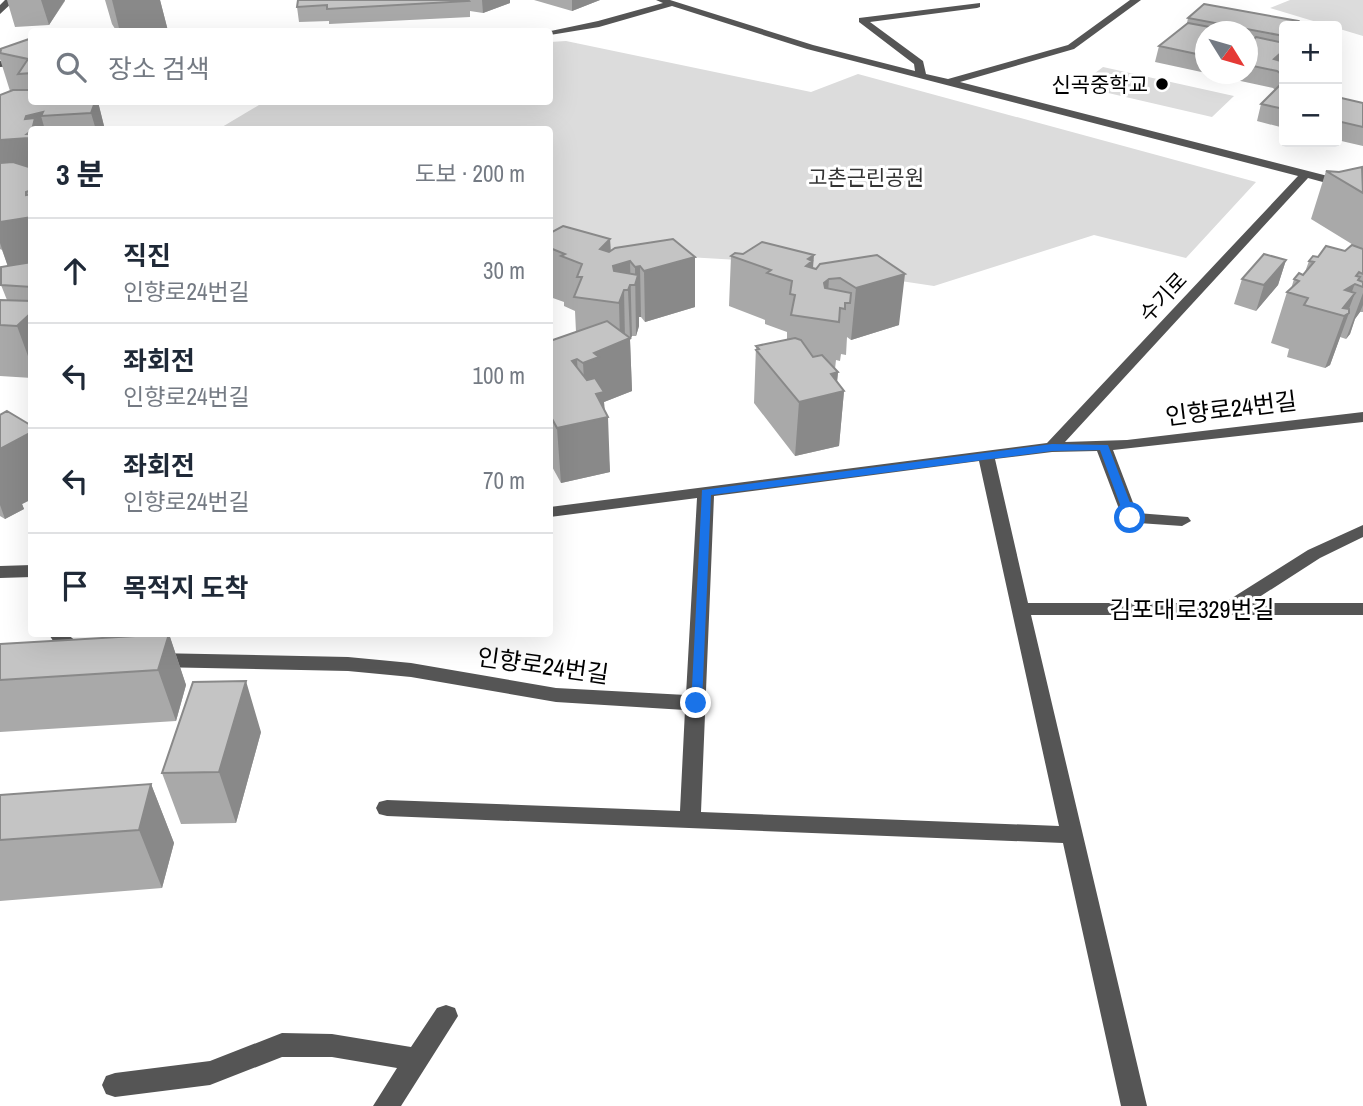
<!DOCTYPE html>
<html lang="ko">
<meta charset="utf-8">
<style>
body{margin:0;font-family:"Archivo Narrow","Noto Sans KR",sans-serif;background:#f6f6f7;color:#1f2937}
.controls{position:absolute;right:21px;top:21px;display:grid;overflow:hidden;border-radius:7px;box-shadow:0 7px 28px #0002}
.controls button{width:63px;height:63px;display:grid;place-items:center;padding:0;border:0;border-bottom:2px solid #e0e1e3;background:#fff;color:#1f2937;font:35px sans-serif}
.compass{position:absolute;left:1195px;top:21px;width:63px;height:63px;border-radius:50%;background:#fff;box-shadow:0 7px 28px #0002;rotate:127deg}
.stop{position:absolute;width:21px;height:21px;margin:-16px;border:5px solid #1a73e8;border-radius:50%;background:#fff}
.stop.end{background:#1a73e8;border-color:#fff;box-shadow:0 2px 7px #0008}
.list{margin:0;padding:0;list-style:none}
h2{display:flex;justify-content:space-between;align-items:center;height:91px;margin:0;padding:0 28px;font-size:30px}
h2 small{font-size:23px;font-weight:400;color:#747a83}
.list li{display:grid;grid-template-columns:46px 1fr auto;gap:21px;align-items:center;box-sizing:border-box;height:105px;padding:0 28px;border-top:2px solid #e0e1e3}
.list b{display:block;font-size:26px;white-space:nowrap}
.list p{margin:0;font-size:23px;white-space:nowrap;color:#747a83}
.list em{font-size:23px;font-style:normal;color:#747a83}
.icon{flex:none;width:38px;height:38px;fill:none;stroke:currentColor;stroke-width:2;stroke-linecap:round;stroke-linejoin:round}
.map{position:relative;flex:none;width:1363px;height:1106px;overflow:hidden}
.search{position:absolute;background:#fff;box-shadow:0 7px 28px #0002;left:28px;top:28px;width:525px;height:77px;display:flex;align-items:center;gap:18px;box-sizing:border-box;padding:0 24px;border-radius:7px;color:#747a83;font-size:26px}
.panel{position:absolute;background:#fff;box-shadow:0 7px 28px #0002;left:28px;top:126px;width:525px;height:511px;border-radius:7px}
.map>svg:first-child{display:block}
.green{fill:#dcdcdc}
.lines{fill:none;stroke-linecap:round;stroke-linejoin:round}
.minor{fill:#555;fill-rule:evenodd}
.wall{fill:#a9a9a9}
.shaded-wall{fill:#898989;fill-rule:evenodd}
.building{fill:#c4c4c4;stroke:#898989;stroke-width:2}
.route{fill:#1a73e8}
.poi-dot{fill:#000;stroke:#fff;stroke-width:2.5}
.labels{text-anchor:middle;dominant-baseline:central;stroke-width:6;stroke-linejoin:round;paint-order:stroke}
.far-poi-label{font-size:21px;fill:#000;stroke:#fff;text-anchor:end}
.far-park-label{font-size:21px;fill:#333;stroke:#fff}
.far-street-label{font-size:21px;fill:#000;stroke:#fff}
.street-label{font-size:24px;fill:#000;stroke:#fff}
</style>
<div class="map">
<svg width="1363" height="1106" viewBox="0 0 1363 1106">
<rect width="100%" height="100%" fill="#fff"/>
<path class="green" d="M1290 0H1363V36L1270 8Z
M566 41 811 92 858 74 1256 182 1186 258 1094 235 934 286 774 262 550 249V130H217L264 102H550V42Z
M1103 67 1234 96 1212 117 1078 86Z"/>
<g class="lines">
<path class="minor" d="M5 0H15L0 14V5Z
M656 0H670L813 45 915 71 914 64 859 22V18L980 3V7L977 8 870 22 923 61 926 74 948 79 1068 45 1130 0H1141L1074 49 960 82 1363 185V193L1308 178 1065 442 1127 440 1363 412V422L1113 450 1137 513 1188 517 1191 521 1182 526 1124 522 1097 451 1052 452 995 459 1028 603H1224L1308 550 1363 525V537L1320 558 1250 603H1363V615H1031L1147 1106H1121L1063 843 387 816 379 814 376 808 379 802 387 800 680 811 685 710 556 702 411 677 348 671 154 667 147 665 144 660 147 655 154 653 348 657 411 663 556 688 686 695 697 498 550 517V507L1047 443 1298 176 807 49 672 6 599 27 550 35V32H546L598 21 663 3ZM979 461 1059 826 701 812 714 496Z
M32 59V65L0 67V61Z
M32 565V577L0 578V566Z
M49 634H67L91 653 88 658C72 662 55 647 49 634Z
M446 1005 455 1008 458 1016 401 1106H373L397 1068 332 1057H282L210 1085 115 1097 106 1094 102 1085 106 1076 115 1073 210 1061 282 1033 332 1034 411 1047 437 1008Z"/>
</g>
<path class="wall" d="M7 0H65V1L49 25 15 27Z
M105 0H160L168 31 117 32 112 24Z
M298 0H510V3L483 13 470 11V17L329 24V21L299 22 297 7Z
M534 0H600L572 11Z
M1188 18 1284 26V128L1257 121 1261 104 1275 90 1273 88 1208 74H1248V32H1206V73L1155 62 1159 46 1187 23Z
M32 38V102H98L105 130H32V378L0 376V300H7L1 285 8 266 2 250 0 249V95L10 91 0 59V49Z
M1337 97 1363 103V146L1337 140Z
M1363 167V312H1360L1355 319 1350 334 1346 339 1340 337 1330 365 1325 368 1287 357 1289 349 1271 343 1287 292 1291 289 1294 279 1303 275 1305 272 1309 261 1318 257 1345 251 1355 246 1311 219 1326 171 1339 172Z
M550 233 610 239 611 251 615 248 695 307 645 322 641 317H639V326L636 336H632L630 340 632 391 604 402 610 472 561 483 550 463V341L576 332 575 311 564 306V302L550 297Z
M877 255 899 325 851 340 847 337 846 355 841 354 840 361 836 360 835 369 838 372 837 381 844 391 839 446 795 456 754 403 756 346 787 340V332L765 324V320L729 306 731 256 816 269Z
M1286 260 1278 285 1256 311 1234 304 1242 279Z
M0 415 32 426V499L22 504 24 509 5 519 0 516Z
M169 634 186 685 176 721 0 732V644Z
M261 732 236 823 181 824 162 773Z
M151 784 174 843 162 888 0 901V795Z"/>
<path class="shaded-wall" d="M41 0H65L49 25Z
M112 0H160L168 31 120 32Z
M482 0H510V3L483 13Z
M572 0H600L572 11Z
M1284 50V62L1274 59Z
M95 102H98L105 130H96L91 113Z
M43 112 41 116 45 130H32V185L0 184V140L25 119 26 116Z
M32 217V269L10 273 0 243V222Z
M610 239 612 289 600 249Z
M814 255 810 306 806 266 808 259Z
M695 257V307L645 322 644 271Z
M1286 260 1278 285 1256 311 1264 285Z
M630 261 632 336 630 340 632 391 604 402 605 418 608 417 610 472 561 483 557 428 586 417 583 363 594 353 620 342 619 303 613 266ZM624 290H628L630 338 625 340Z
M640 266 641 317H639V326L636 336 635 267Z
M1359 272 1349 300 1355 293 1347 314 1349 313 1330 365 1325 368 1344 316 1337 314 1345 290Z
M905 274 899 325 851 340 856 288Z
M829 279 826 320 824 283Z
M1363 293V305L1360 312 1355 319 1350 334 1346 339Z
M840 308 835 373 838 372 836 393 844 391 839 446 795 456 799 402 831 374 835 373Z
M32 312V367L17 326Z
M577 359 580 412 572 361Z
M32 432V499L22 504 24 509 5 519 0 505V449Z
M169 634 186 685 176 721 158 670Z
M246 681 261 732 236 823 219 772Z
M151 784 174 843 162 888 139 830Z"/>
<path class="building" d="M298 0H468L469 1 327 9V5L297 7Z
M1204 4 1298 21 1293 26H1284V36L1188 18Z
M1188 23 1226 30 1225 32H1206V56L1159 46Z
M235 29 234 32H185Z
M1256 37 1284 43V50L1274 59 1284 62V76L1277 71 1248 65V45Z
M32 38V73L18 74 28 59 0 53 1 50 0 49Z
M1284 81V109L1261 104Z
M13 90H28L32 91V102H95L91 113 41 116 43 112 26 116 25 119 35 118 32 130 27 134H30L29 138 0 140V95Z
M1337 97 1363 103V127L1337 121Z
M13 162 32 168V190L26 192V195L32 194V217L0 222V163Z
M1362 167 1363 193 1326 171 1339 172Z
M563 226 610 239 600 249 609 252 615 248 673 239 695 257 644 271 640 266 635 267 630 261 613 266 614 271 638 275 635 285H630L628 290H624L619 303 574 297 582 277H577L582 264 561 256 565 254 550 248V233Z
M762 242 814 255 808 259 812 261 806 266 816 269 820 264 877 255 905 274 856 288 840 278 829 279 824 283 825 288 851 293 850 303H845V309L840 308 839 322 791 315 795 295 790 294 792 281 767 273 771 270 731 256 735 253 743 254Z
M1352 245 1363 249V274L1359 272 1356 276 1360 277 1358 280 1363 282V287L1355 284 1345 290 1355 293 1343 308 1349 309V313L1344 316 1304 305 1308 298 1287 292 1299 281 1294 279 1299 273 1303 275 1314 262 1309 261 1313 256 1318 257 1326 246 1345 251Z
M1264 254 1286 260 1264 285 1242 279Z
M32 262V287L1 285V267Z
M0 300 32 301V312L17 326 0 325Z
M607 321 630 338 594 353 599 357 583 363 577 359 572 361 587 380 595 378 604 392 596 394 608 417 557 428 550 415V341Z
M795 338 801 340 813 357 822 355 838 372 831 374 844 391 799 402 756 350 759 349 756 346Z
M7 411 32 426V432L0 449V415Z
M169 634 158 670 0 680V644Z
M246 681 219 772 162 773 193 682Z
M151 784 139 830 0 840V795Z"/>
<path class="route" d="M1052 444 1108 445 1136 518 1134 520 1125 518 1100 450 1052 451 711 495 702 703 696 708 691 707 702 490Z"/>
<circle class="poi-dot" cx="1162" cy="84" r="7"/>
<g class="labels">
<g class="far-poi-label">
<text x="1148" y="84">신곡중학교</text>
</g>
<g class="far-park-label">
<text x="866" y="177">고촌근린공원</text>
</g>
<g class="far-street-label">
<text transform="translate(1163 297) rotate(-47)">수기로</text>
</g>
<g class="street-label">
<text transform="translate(1231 408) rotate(-7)">인향로24번길</text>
<text x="1192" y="609">김포대로329번길</text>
<text transform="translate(543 665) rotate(8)">인향로24번길</text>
</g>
</g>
</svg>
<div class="controls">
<button>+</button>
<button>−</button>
</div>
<svg class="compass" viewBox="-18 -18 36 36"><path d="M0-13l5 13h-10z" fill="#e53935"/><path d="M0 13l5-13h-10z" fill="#747a83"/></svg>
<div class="stop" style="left:1130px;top:518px"></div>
<div class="stop end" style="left:696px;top:703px"></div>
<div class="search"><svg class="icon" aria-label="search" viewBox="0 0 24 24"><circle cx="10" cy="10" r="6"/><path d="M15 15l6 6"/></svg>장소 검색</div>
<section class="panel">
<h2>3 분<small>도보 · 200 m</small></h2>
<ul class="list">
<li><svg class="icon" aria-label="ahead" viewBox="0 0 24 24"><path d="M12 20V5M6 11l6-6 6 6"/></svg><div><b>직진</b><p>인향로24번길</p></div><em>30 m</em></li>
<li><svg class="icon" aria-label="left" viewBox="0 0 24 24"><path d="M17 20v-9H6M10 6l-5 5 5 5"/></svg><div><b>좌회전</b><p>인향로24번길</p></div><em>100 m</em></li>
<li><svg class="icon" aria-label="left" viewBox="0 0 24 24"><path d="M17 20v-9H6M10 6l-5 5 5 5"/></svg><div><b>좌회전</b><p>인향로24번길</p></div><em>70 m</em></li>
<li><svg class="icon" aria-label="arrive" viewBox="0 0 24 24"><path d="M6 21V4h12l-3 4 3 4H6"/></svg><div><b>목적지 도착</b></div></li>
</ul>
</section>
</div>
